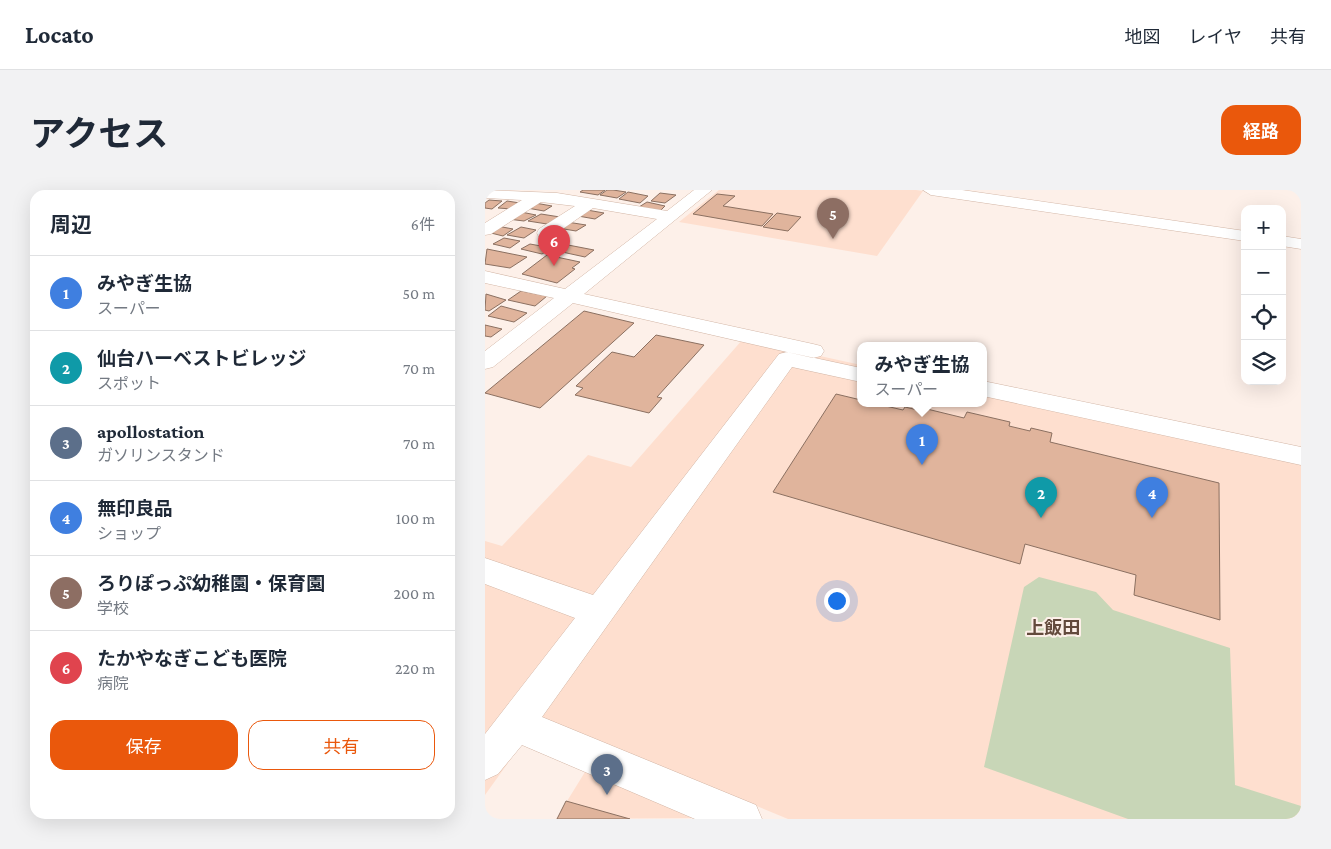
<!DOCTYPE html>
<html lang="ja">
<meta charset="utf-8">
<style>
body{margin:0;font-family:"Crimson Pro","Noto Sans JP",serif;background:#f2f2f3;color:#1f2937}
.controls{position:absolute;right:15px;top:15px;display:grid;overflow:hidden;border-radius:10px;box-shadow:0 5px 20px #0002}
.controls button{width:45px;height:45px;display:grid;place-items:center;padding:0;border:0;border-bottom:1px solid #e0e1e3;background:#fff;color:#1f2937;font:25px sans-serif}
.you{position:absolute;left:351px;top:410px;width:18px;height:18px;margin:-12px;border:4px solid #fff;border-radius:50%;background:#1a73e8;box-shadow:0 0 0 8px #1a73e833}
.badge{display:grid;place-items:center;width:32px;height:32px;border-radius:50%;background:#ea580c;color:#fff;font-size:16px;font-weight:700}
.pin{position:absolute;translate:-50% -41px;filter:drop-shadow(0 1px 2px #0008)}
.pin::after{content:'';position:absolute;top:26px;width:18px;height:15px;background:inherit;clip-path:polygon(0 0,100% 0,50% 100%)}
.popup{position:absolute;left:372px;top:152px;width:130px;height:65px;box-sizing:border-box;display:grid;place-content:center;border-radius:10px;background:#fff;filter:drop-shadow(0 1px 4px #0005);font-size:16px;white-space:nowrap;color:#747a83}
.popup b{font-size:19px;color:#1f2937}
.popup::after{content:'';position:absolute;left:50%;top:100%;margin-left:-10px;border:10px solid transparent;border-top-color:#fff}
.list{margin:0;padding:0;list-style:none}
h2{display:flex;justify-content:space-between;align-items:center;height:65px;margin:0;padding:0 20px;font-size:21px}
h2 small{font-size:16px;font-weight:400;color:#747a83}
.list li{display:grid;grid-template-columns:32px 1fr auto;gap:15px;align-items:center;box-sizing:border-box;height:75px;padding:0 20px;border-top:1px solid #e0e1e3}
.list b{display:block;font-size:19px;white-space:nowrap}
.list p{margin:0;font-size:16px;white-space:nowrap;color:#747a83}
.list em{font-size:16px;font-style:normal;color:#747a83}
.actions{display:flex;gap:10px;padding:15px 20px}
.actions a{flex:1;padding:11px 0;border:1px solid #ea580c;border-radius:15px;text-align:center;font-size:18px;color:#ea580c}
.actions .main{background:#ea580c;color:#fff}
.icon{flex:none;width:28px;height:28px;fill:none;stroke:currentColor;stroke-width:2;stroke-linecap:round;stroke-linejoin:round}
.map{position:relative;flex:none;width:816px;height:629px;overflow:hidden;border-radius:15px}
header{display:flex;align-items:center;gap:30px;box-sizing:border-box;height:70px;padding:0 25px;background:#fff;border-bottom:1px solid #e0e1e3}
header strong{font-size:24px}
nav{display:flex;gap:28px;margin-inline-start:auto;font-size:18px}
.intro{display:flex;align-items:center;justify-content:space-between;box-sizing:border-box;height:120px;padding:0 30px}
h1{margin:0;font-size:35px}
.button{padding:12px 22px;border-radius:15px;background:#ea580c;color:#fff;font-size:18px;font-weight:700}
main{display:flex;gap:30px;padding:0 30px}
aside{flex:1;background:#fff;border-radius:15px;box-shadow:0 5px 20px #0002}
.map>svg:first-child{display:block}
.built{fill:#fedfcf}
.green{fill:#c8d6b7}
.building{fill:#e0b49c;stroke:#8b7061}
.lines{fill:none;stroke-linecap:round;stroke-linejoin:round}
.minor-casing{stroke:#d2b5a5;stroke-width:1}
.minor{fill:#fff;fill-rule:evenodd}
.labels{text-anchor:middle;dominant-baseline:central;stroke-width:4;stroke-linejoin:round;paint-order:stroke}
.quarter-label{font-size:18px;font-weight:bold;fill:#634a3c;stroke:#fdf0e9}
</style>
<header>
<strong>Locato</strong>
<nav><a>地図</a><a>レイヤ</a><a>共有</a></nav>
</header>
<div class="intro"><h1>アクセス</h1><a class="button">経路</a></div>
<main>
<aside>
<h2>周辺<small>6件</small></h2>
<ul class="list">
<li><span class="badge" style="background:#3f7fe0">1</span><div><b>みやぎ生協</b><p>スーパー</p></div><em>50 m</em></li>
<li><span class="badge" style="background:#0f9aa8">2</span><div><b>仙台ハーベストビレッジ</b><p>スポット</p></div><em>70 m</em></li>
<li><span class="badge" style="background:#5c6f8a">3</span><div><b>apollostation</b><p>ガソリンスタンド</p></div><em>70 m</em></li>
<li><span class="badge" style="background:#3f7fe0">4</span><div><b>無印良品</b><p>ショップ</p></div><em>100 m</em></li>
<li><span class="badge" style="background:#8d6e63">5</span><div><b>ろりぽっぷ幼稚園・保育園</b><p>学校</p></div><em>200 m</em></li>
<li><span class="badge" style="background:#e0444e">6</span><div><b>たかやなぎこども医院</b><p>病院</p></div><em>220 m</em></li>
</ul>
<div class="actions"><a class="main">保存</a><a>共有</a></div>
</aside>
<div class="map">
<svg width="816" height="629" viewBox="0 0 816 629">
<rect width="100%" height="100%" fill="#fdf0e9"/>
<path class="built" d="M234 0H431L438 1 392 66 194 32Z
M258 149 376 175V214H498V202L816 272V629H303L56 527 0 605V351L17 356 103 265 146 277Z
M100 582 215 628 71 629Z"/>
<path class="green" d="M554 387 611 402 628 420 745 458 750 595 816 616V629H643L499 577 539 397Z"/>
<path class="building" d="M98 0H120L113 5 95 2Z
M122 0H128L141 2 132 8 115 5Z
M143 2 163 6 155 13 134 9Z
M175 3 191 5 180 13 166 11Z
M232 4 250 6 238 16 288 24 277 36 208 24Z
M4 10 17 11 7 19 0 18V13Z
M22 11 35 13 27 19 13 18Z
M162 12 180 16 175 21 154 17Z
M50 13 67 16 59 21 42 18Z
M102 20 119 23 110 29 93 26Z
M36 22 51 25 39 31 23 29Z
M292 23 316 27 303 41 278 37Z
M56 24 75 27 62 34 43 31Z
M82 32 101 35 91 41 73 38Z
M12 36 28 39 18 46 2 42Z
M36 37 51 40 39 48 22 45Z
M65 44 82 47 72 53 55 50Z
M19 48 35 51 25 58 8 54Z
M45 54 67 58 57 64 36 59Z
M78 54 109 60 100 67 68 60Z
M2 59 42 67 25 78 0 74Z
M62 65 95 72 87 78 90 79 72 93 37 84Z
M36 101 62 106 50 116 23 110Z
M1 104 21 110 4 121 0 120Z
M16 116 42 123 29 132 3 126Z
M99 121 149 133 55 218 0 203Z
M0 135 17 139 6 147 0 146Z
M171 145 219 155 172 207 177 208 164 223 90 205 98 198 91 196 127 162 149 167Z
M351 204 376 210V214H392L418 220 420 217 441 222 442 219 479 228 482 222 525 232 524 236 545 241 546 238 567 243 565 252 734 293 735 430 649 405 651 385 540 354 535 374 288 302Z
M81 611 145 629H72Z"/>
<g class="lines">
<defs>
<path id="minor" d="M0 0 72 3 182 21 209 0H227L99 104 328 154 336 156 339 161 336 166 328 168 88 113 8 177 0 179V161L69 108 0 93V81L80 99 172 29 108 18 66 47H54L52 43 54 39 90 16 56 12 6 44 0 45V33L37 10 0 8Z
M438 0H477L760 41V51L446 5Z
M797 46 816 49V59L797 56Z
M302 162 376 178V192L307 177 57 527 271 615 277 629H210L37 555 13 584 0 590V544L90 428 0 394V368L108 405 294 164Z
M498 191 816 257V275L498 206Z"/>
</defs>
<use href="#minor" class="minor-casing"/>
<use href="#minor" class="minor"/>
</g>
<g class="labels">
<g class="quarter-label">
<text x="568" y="438">上飯田</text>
</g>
</g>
</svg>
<div class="controls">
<button>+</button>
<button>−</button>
<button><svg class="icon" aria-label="locate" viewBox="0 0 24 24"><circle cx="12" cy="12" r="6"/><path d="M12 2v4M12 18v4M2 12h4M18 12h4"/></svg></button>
<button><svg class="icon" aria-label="layers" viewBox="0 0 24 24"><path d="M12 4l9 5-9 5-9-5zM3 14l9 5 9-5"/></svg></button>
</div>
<div class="you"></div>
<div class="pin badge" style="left:437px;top:275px;background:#3f7fe0">1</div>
<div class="popup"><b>みやぎ生協</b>スーパー</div>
<div class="pin badge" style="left:556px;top:328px;background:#0f9aa8">2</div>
<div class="pin badge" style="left:122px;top:605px;background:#5c6f8a">3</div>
<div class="pin badge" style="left:667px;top:328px;background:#3f7fe0">4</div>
<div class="pin badge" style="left:348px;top:49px;background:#8d6e63">5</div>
<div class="pin badge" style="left:69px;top:76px;background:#e0444e">6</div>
</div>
</main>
